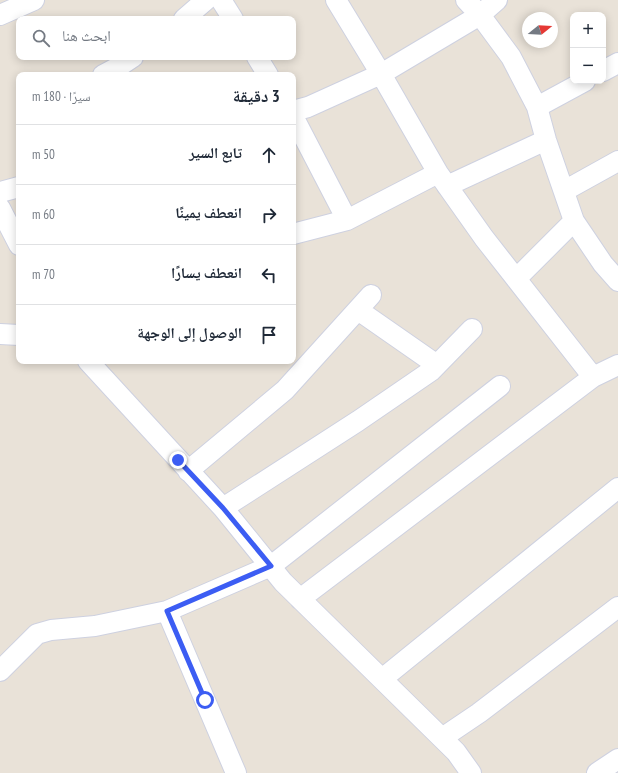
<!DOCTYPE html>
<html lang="ar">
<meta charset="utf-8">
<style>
body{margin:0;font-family:"PT Sans Narrow","Noto Naskh Arabic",sans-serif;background:#f6f6f7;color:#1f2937;direction:rtl}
.controls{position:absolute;right:12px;top:12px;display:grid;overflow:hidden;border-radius:8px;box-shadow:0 2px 10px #0003}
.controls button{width:36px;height:36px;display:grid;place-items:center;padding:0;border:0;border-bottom:1px solid #e0e1e3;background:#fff;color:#1f2937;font:20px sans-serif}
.compass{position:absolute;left:522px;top:12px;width:36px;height:36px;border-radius:50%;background:#fff;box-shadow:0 2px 10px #0003;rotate:72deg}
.stop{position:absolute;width:12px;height:12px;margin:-9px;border:3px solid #3c5df3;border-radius:50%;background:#fff}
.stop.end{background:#3c5df3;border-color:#fff;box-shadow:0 1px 4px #0008}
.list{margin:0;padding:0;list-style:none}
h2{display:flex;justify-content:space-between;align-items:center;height:52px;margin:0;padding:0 16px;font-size:17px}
h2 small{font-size:13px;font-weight:400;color:#747a83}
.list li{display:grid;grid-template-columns:26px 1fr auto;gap:12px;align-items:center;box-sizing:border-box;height:60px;padding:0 16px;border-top:1px solid #e0e1e3}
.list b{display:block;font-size:15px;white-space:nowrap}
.list em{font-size:13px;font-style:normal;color:#747a83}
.icon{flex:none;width:22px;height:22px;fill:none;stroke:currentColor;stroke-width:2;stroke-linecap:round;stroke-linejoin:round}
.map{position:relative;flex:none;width:618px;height:773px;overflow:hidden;direction:ltr}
.search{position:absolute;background:#fff;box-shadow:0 2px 10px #0003;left:16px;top:16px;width:280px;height:44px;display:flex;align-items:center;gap:10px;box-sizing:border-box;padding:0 14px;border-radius:8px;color:#747a83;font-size:15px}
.panel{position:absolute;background:#fff;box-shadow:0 2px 10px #0003;left:16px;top:72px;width:280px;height:292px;border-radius:8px;direction:rtl}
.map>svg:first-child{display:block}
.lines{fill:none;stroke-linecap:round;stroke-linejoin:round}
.minor-casing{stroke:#ced1e0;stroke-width:22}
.minor{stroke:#fff;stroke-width:20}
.route{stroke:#3c5df3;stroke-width:5}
</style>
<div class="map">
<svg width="618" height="773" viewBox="0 0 618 773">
<rect width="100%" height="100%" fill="#e9e2d8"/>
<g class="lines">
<defs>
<path id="minor" d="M221 0 233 19
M336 0 381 74 438 173 484 238 593 377
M466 0 480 15 511 57 537 107 546 140 574 221 603 264 618 281
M0 15 34 0
M184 19 206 0
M257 57 268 75
M603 71 618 63
M103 75 118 67 133 57
M537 107 585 81
M293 111 308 107 381 74 480 15 497 0
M293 116 347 220
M447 186 546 140
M564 191 618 161
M0 192 19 187
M0 208 19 245
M293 234 347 220 438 173
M516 279 574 221
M358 310 437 365
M0 334 19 335
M88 361 223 508 283 582 456 752 471 773
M188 471 285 390 371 295
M223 508 358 421 431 371 472 329
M300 599 593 377 618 365
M167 611 236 773
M0 671 37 634 51 630 95 626 167 611 271 566 500 386
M382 679 618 488
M442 738 479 713 618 607
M597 773 618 759"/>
</defs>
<use href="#minor" class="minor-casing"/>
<use href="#minor" class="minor"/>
</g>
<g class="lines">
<path class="route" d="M178 460 223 508 271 566 167 611 205 700"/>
</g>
</svg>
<div class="controls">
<button>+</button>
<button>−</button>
</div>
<svg class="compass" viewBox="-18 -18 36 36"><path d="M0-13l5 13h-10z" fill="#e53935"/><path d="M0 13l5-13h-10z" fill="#747a83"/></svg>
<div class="stop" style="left:205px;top:700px"></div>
<div class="stop end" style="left:178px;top:460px"></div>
<div class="search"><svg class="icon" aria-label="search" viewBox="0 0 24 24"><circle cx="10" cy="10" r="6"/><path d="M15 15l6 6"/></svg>ابحث هنا</div>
<section class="panel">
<h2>3 دقيقة<small>سيرًا · 180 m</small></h2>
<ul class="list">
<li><svg class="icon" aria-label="ahead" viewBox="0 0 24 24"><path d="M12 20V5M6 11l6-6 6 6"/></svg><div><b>تابع السير</b></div><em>50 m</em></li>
<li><svg class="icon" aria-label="right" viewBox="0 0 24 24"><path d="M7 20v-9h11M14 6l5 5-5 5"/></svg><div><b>انعطف يمينًا</b></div><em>60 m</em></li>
<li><svg class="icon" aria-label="left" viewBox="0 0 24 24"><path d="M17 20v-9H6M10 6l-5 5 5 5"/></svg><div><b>انعطف يسارًا</b></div><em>70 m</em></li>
<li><svg class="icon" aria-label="arrive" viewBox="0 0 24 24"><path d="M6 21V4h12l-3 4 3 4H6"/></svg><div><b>الوصول إلى الوجهة</b></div></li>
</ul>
</section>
</div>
